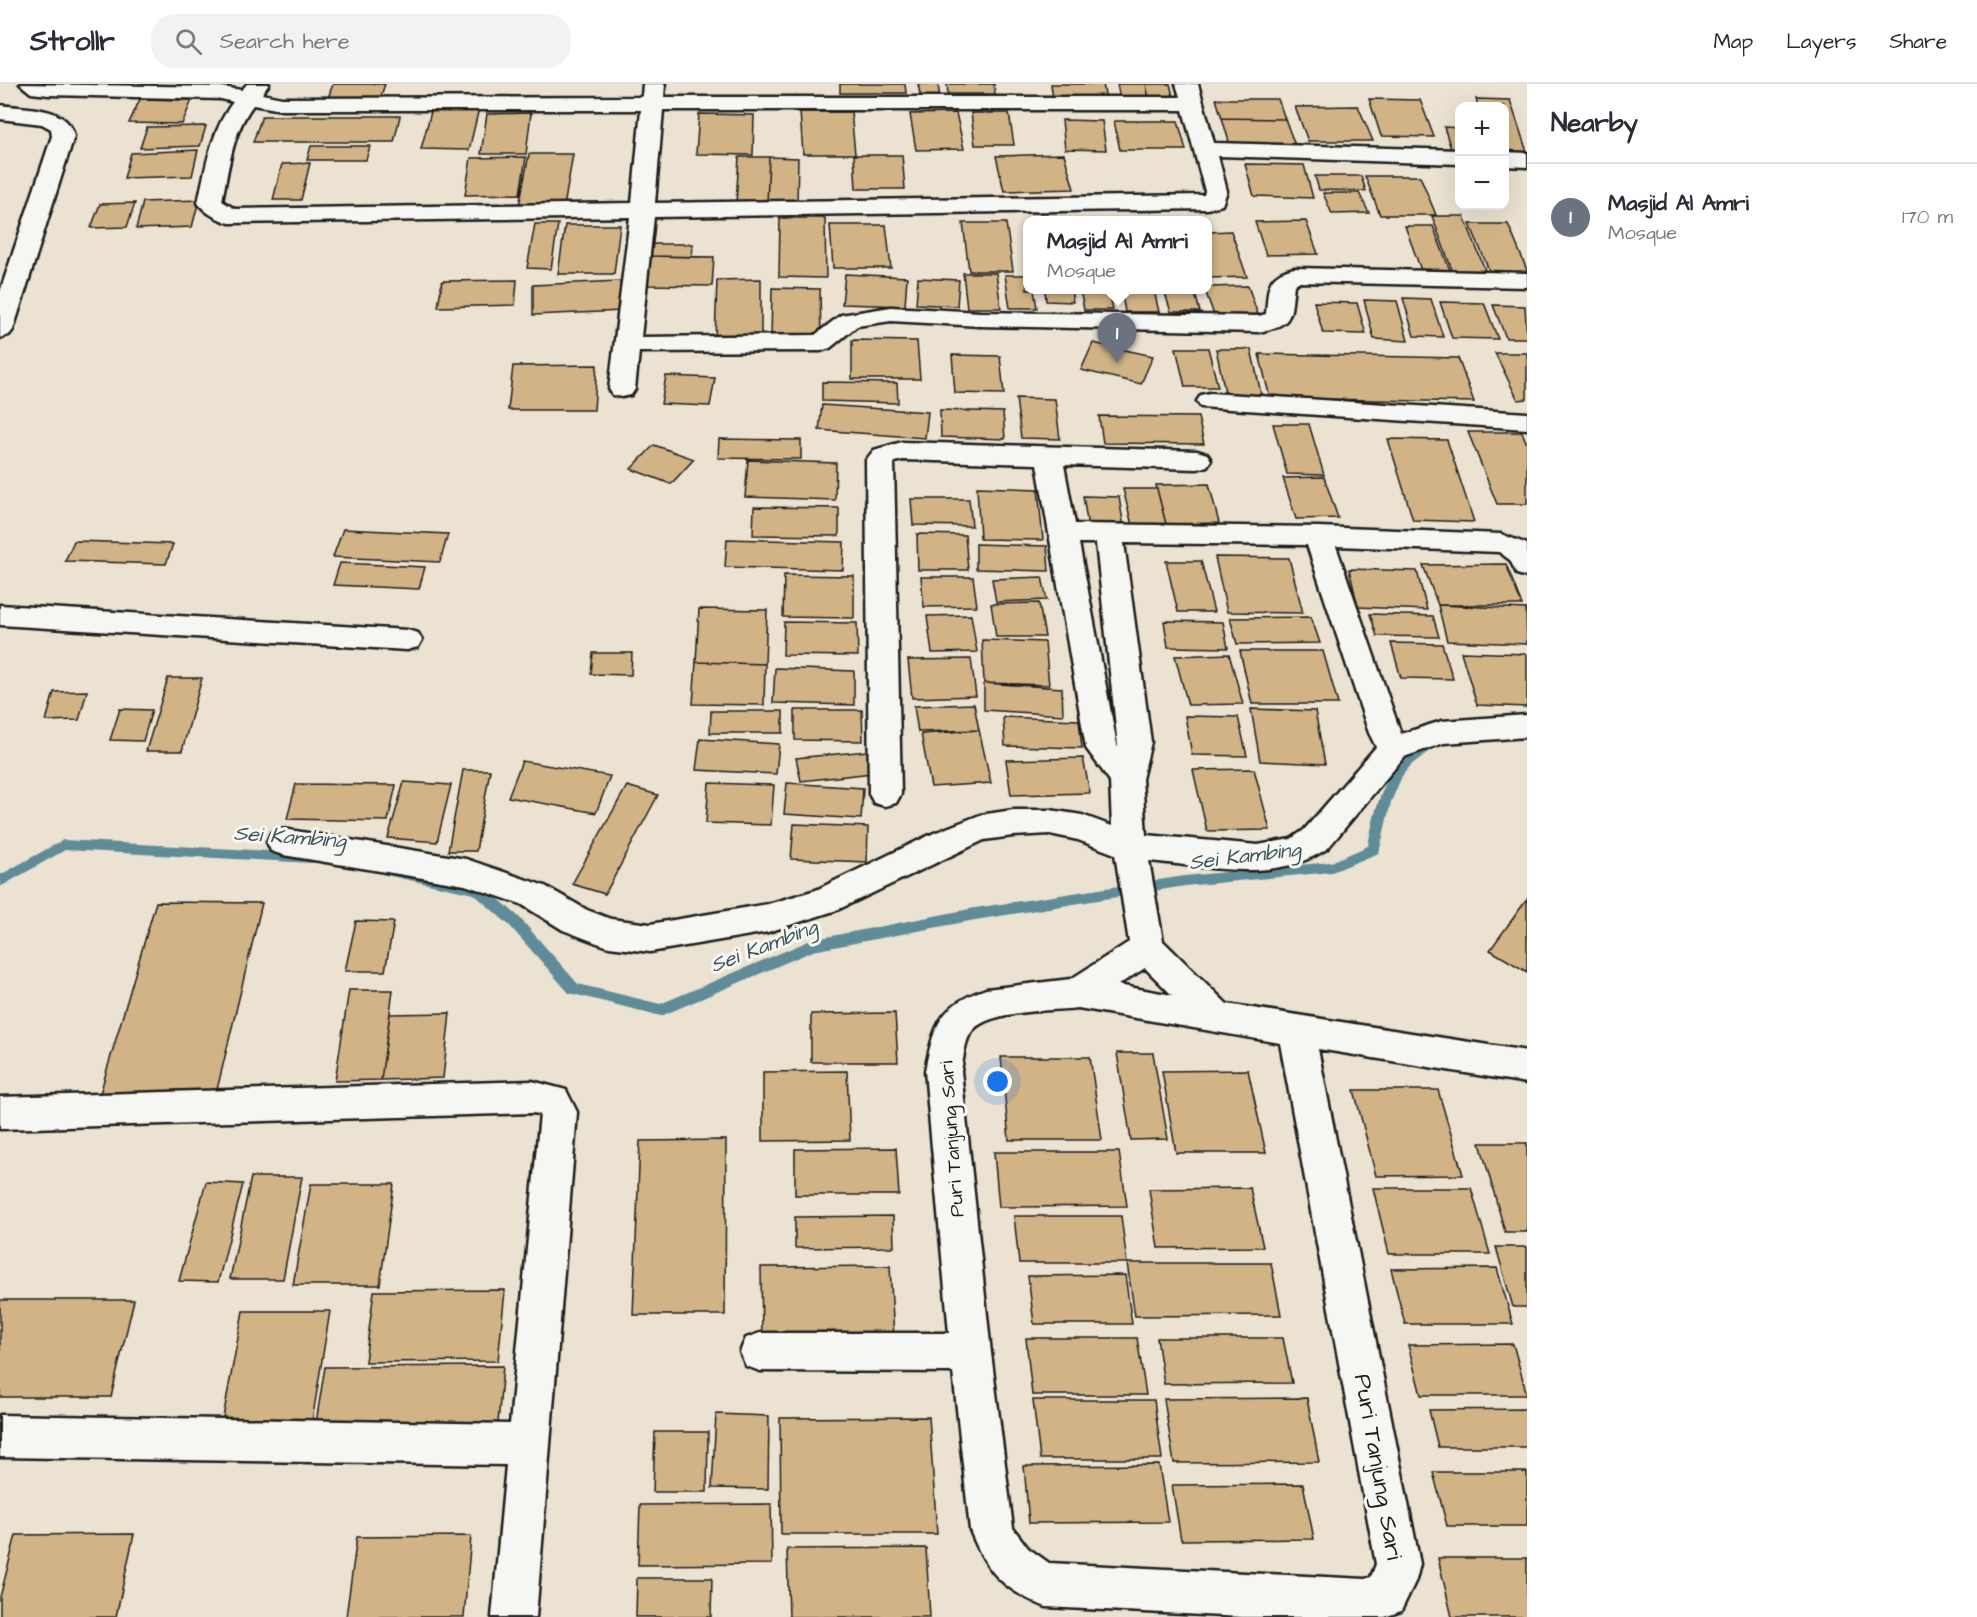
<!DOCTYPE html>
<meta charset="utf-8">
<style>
body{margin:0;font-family:"Architects Daughter",sans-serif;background:#f2f2f3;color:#2b2b33}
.controls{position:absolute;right:18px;top:18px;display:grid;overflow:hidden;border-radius:12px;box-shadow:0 6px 24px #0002}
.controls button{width:54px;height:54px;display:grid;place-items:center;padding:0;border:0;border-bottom:2px solid #e1e1e2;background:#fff;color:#2b2b33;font:30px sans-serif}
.you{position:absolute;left:998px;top:998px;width:21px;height:21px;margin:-15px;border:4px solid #fff;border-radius:50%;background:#1a73e8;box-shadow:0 0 0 9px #1a73e833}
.badge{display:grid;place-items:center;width:39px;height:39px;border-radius:50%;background:#1c1c1c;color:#fff;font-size:20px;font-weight:700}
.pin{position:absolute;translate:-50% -50px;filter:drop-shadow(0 2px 3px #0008)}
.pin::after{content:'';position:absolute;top:32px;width:21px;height:18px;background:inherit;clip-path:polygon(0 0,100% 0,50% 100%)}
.popup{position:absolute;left:1023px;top:132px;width:189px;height:78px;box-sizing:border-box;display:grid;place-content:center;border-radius:12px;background:#fff;filter:drop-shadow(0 2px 4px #0005);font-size:20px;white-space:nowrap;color:#7c7c81}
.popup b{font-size:22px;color:#2b2b33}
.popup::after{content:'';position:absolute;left:50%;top:100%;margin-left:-12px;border:12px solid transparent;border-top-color:#fff}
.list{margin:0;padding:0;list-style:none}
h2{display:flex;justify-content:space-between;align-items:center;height:78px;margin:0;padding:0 24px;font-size:26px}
h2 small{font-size:20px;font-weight:400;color:#7c7c81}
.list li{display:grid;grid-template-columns:39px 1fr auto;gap:18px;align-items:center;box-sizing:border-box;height:108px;padding:0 24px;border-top:2px solid #e1e1e2}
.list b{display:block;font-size:22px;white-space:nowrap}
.list p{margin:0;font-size:20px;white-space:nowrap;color:#7c7c81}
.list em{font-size:20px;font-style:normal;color:#7c7c81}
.icon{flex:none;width:33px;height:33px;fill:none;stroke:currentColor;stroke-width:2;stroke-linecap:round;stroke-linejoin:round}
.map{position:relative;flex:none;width:1527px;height:1533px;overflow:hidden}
header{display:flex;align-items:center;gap:36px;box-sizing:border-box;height:84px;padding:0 30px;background:#fff;border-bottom:2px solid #e1e1e2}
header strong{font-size:28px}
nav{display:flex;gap:33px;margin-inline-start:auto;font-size:21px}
.search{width:420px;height:54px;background:#f2f2f3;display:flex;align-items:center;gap:15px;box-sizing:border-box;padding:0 21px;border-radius:24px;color:#7c7c81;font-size:22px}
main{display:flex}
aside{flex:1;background:#fff}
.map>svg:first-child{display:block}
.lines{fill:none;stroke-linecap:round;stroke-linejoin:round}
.stream{fill:#5f8c98;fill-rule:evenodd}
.building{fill:#d2b385;stroke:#1c1c1c;stroke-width:1.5}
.minor-casing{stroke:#1c1c1c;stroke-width:5}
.minor{fill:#f6f6f2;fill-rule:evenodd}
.labels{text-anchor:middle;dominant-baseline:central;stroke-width:6;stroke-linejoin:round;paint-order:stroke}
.street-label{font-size:20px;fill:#1c1c1c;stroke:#f6f6f2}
.water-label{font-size:21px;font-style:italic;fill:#3d545a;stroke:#f6f6f2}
.near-street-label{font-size:24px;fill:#1c1c1c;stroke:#f6f6f2}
</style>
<header>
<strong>Strollr</strong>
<div class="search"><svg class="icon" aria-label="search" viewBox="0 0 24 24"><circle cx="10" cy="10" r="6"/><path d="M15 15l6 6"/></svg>Search here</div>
<nav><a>Map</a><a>Layers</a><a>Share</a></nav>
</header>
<main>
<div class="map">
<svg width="1527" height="1533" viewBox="0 0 1527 1533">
<rect width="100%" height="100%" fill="#ebe2d1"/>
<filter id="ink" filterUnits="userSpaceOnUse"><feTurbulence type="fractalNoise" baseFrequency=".0167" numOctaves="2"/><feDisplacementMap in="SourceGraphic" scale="12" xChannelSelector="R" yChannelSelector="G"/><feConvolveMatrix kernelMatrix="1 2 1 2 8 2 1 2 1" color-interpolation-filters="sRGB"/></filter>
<g filter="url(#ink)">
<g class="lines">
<path class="stream" d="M1434 654 1439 656 1440 659 1411 681 1402 692 1391 718 1379 769 1332 788 1185 802 975 836 813 867 661 932 569 909 509 841 474 810 386 791 381 790 379 786 381 782 386 781 483 801 519 833 578 900 660 920 811 856 975 824 1086 807 1185 792 1331 778 1368 762C1376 720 1387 669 1434 654Z
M63 756 311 769 316 770 318 774 316 778 311 779 65 766 0 803V791Z"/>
</g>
<path class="building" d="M333 0H385L380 15 328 14Z
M840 0H905L906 9H840Z
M918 0H938L940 15H921Z
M947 0H994L995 10H948Z
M1051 0H1103L1106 16 1053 15Z
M1117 0H1146L1149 15H1120Z
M1146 0H1170L1174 16 1149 15Z
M140 15 192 16 182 40 129 39Z
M1216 15H1278L1285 35 1222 34Z
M1369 15 1420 16 1434 53 1381 52Z
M1476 15 1510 16 1527 68V75L1504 74V22H1478Z
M1358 22 1373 57H1308L1295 23Z
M432 24H479L469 66 421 65Z
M800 28H851L855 70H803Z
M531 29 526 70H481L487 30Z
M956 29 964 65 916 66 910 30Z
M971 29H1009L1014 61H975Z
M699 30 754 31 753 71 696 70Z
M262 32H400L394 58H253Z
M1222 34 1285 35 1295 61H1230Z
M1062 36 1102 37 1106 66 1065 65Z
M1114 37H1178L1186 66H1120Z
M206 42 200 62 140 64 147 43Z
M1444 43 1460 44V68H1452Z
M311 62H370L366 76H307Z
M198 66 192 92 124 94 131 69Z
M529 70H573L564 123 519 122Z
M1064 70 1074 105 1004 107 996 72Z
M854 71H902L905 105H856Z
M526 73 520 110 465 111 471 74Z
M739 73H769L767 120 736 119Z
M769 73 798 74 797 120H767Z
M310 79 301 116H273L282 80Z
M1245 80 1304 81 1313 114 1254 112Z
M1315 92H1361L1366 107 1319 106Z
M1365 92H1420L1436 131H1380Z
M1323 109H1359L1369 129 1332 130Z
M199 116 192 143 136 145 143 118Z
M135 119 127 143 91 144 100 120Z
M1432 132H1464L1487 191H1454Z
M780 134H825L826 194 779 193Z
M1306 137 1318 170 1266 171 1255 138Z
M963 139H1006L1013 187H969Z
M535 140H558L551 185 527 184Z
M1470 140H1508L1527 186V191H1491Z
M565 141H620L614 190H558Z
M830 141H886L891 184H833Z
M1405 142H1433L1451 189H1422Z
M1231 147 1247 193 1207 194V148Z
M651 160H693L692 173 649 172Z
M649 172 714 173 712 202 646 201Z
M963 189H996L1001 224H967Z
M845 190 907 193 905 222 842 220Z
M1005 191H1027V206H1034L1037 224H1010Z
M918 194 959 196 957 222 916 220Z
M761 195V257H715L717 196Z
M517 196 515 221 438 223 442 197Z
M620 197 622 227 533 231V201Z
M1248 202 1258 231H1214L1205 206 1207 203Z
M772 204 820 205 821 257H771Z
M1045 206H1071L1073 218 1046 217Z
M1080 206H1109L1113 226H1084Z
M1121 206H1154L1159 228H1125Z
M1164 206H1194L1200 228H1171Z
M1403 214 1431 215 1443 253 1414 252Z
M1364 216 1397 217 1408 257 1374 255Z
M1314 218 1357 219 1366 250 1323 249Z
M1440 218 1484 219 1498 255 1452 254Z
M1493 221 1525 222 1527 254H1506Z
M852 256 917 257 920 295H852Z
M1093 259 1153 272 1141 300 1081 286Z
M1176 264H1208L1218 303H1185Z
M1216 265H1251L1262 314 1226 313Z
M1495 269H1527V315L1518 316Z
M1259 270 1458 274 1474 318 1270 314Z
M952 271 1000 272 1004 310 955 309Z
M597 281 594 326H508L513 282Z
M666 292 715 294 710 322 661 320Z
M822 298 897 299 898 319 822 317Z
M1016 314 1055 315 1060 355 1021 354Z
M822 321 928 328 925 354 819 346Z
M940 326 1003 328 1005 355 941 353Z
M1099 332 1198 333 1204 360 1103 359Z
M1273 340H1309L1324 391 1287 390Z
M1468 348H1522L1527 360V420H1497Z
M719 355 801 356V375L718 374Z
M1388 355 1447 356 1474 438 1413 436Z
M654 361 694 375 671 400 631 385Z
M748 376 836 379 835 416 745 413Z
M1324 393 1338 434 1296 435 1283 394Z
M1209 400 1219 439 1166 440 1156 401Z
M977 403 1038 405 1043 456 980 455Z
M1123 405H1157L1166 440 1132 441Z
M1083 412 1119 413 1124 444 1088 443Z
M911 415H969L972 442 913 441Z
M754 423 839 424V452L753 451Z
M343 445 448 450 440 478 333 473Z
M917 450 965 451 968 486H918Z
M727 455 844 458 843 486 725 483Z
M74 457 173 460 166 480 65 477Z
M976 460 1047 462 1049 487 976 485Z
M1215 473 1289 474 1303 529 1227 528Z
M1166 477H1201L1214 528H1178Z
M340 479 425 483 419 505 333 501Z
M1506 480 1522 521H1438L1423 481Z
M1349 485 1417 487 1427 526 1358 523Z
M784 491 854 492V534L783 533Z
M921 493H973L977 522 924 523Z
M1042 493 1047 516 996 518 992 495Z
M1039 519 1045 553H996L991 520Z
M1438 521 1526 525 1527 560 1447 557Z
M699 525 767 526 765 580 696 578Z
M1370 530 1433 532 1439 553 1377 552Z
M971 531 977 568 932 569 927 532Z
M1311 533 1320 559 1237 560 1230 534Z
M1164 537 1223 538 1228 564 1168 563Z
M784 538 857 539 858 572 783 571Z
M982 556 1045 558 1049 601 984 599Z
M1391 559 1442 560 1453 595 1401 594Z
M1240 567H1323L1338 620H1252Z
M1461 568 1527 570V623L1477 621Z
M593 569H632L631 591 591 590Z
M1229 570 1243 620 1188 621 1175 572Z
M971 575 976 612 912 614 908 576Z
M696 578 765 580 764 621 693 620Z
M775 584 854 587V621L773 619Z
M168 594H202L182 667H146Z
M984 599 1062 604 1063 631 984 626Z
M87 607 79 636 46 637 54 608Z
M974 620 979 646 918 648 914 622Z
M120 625 152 626 143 657 110 656Z
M1251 625 1315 627 1325 680 1260 677Z
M795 626H862L863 657 795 656Z
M711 627H783V649H710Z
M1185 632 1238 633 1247 672 1192 671Z
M1003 633 1079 636 1082 664 1005 662Z
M979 646 991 699 931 703 921 650Z
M700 655 779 660 776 690 696 686Z
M867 667 872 689 801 697 796 674Z
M1083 674 1090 709 1011 711 1006 676Z
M522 677 610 692 596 729 508 713Z
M1254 685 1270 746 1207 747 1193 686Z
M463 686H490L476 767H448Z
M404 698 451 701 437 758 388 754Z
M709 699 774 701 771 741 706 739Z
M787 699 863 704 861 735 784 730Z
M296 700 396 701 388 737 287 735Z
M627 702 658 711 605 810 572 800Z
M794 740 868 743 867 778 791 775Z
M1527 815V888L1490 866Z
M156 818 262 819 215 1014 99 1013Z
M356 837 394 838 385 887H345Z
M349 906H393L381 996 335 997Z
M450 929 443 994 381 996 390 930Z
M895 929 898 978H811V930Z
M1117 969H1153L1168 1055 1131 1056Z
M1001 973H1090L1102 1056H1009Z
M1248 986 1266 1069H1176L1162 987Z
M847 987 850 1056 763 1057V988Z
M1354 1006H1438L1463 1091 1376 1092Z
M726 1056 725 1231H633L640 1057Z
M1480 1059H1527V1148H1505Z
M896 1064 899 1111H795V1065Z
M994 1068H1119L1127 1122 999 1123Z
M251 1093H302L283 1195H230Z
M206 1098 243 1100 218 1198 179 1197Z
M311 1100H394L380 1201H293Z
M1250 1104 1263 1163 1158 1164 1149 1105Z
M1373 1104H1471L1490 1170H1389Z
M893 1132 894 1163 795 1164V1133Z
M1014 1132H1121L1127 1179H1019Z
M1496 1163H1527V1223H1513Z
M1127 1179H1271L1281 1231 1135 1232Z
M890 1182 894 1254H762L761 1183Z
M1497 1184 1513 1240H1405L1391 1185Z
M1125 1191 1132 1240H1034L1028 1192Z
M505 1206 498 1277 365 1278 374 1207Z
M0 1216H134L111 1313H0Z
M243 1227H330L311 1343 221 1344Z
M1026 1254H1137L1146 1311H1032Z
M1157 1254H1283L1292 1299 1164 1300Z
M1513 1260 1527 1311H1421L1408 1261Z
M503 1282 497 1350 314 1351 325 1283Z
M1307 1314 1319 1378 1174 1379 1164 1315Z
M1033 1316H1154L1162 1375H1040Z
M1527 1325V1363H1438L1429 1326Z
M716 1330 769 1332 768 1405 712 1404Z
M929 1333 937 1450H781L780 1334Z
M655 1348H708L707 1408H653Z
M1159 1381 1168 1438 1029 1439 1024 1382Z
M1433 1388H1527V1442H1447Z
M1303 1400 1314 1455 1181 1456 1172 1401Z
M771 1420 772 1480 638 1481 640 1421Z
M134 1450 116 1533H0V1513L16 1451Z
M471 1452 464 1533H346L357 1453Z
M926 1464 930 1533H789L787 1465Z
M1438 1474H1527V1533H1452Z
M637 1494H712L711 1533H636Z"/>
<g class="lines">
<defs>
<path id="minor" d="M20 0 221 3 242 6 247 0H269L262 10 282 14 642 13 643 0H665L664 13H1180L1176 0H1198L1214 59 1460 66V80L1218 72 1227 107 1222 121 1207 125 654 133 641 253 815 251 841 231 891 223 980 228 1259 232 1266 230C1269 204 1265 191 1294 184L1527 189V203L1298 198 1294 201C1290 234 1294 240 1259 248L980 242 891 237 857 242 830 264 821 267 639 268 635 305 631 311 622 313 613 311 609 305 630 133 230 139C219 136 205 129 198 119 206 83 211 47 233 18L221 15 49 11 31 9ZM253 21 282 26H641L632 119 235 125 222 117C229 83 232 49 253 21ZM663 26H1183L1205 107 1204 111 655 119Z
M0 21C25 25 68 21 74 52L13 246 9 251 0 254V208L52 52 51 45 42 40 0 35Z
M1504 68 1527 69V83L1504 82Z
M1210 309 1527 329V345L1201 323 1197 317 1201 311Z
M902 358 1197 367 1207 370 1211 376 1207 382 1197 385 1064 381 1075 440 1318 443 1501 450 1527 460V493L1517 490 1510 476 1499 468 1336 462 1401 650 1442 637 1527 631V653L1444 659 1404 673 1328 764C1276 800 1208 782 1149 777L1163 857 1227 920 1527 967V999L1318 965 1420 1480 1416 1496 1401 1527 1385 1533H1242L1046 1523C1003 1505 987 1489 970 1446L953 1288 760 1287 746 1282 740 1268 746 1254 760 1249H949L925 987C934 942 939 921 986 905L1071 895 1129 858 1115 770 1078 756 1050 750 1013 752 984 756 837 826 768 848 650 868 609 863 597 859 563 846 521 820 465 801 283 771 271 767 267 758 271 749 283 745 466 775 545 802 587 826 611 835 650 840 768 820 816 806 934 749 980 731 1013 726H1050L1082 731 1112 742 1110 697 1086 664 1037 380 903 376 894 378 901 710 896 719 885 722 874 719 869 710 866 376 874 366ZM1079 459H1096L1118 662 1117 661ZM1124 459 1307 461 1369 649 1376 663 1304 746 1291 755 1258 761 1146 751 1142 695 1151 658ZM1145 884 1172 911 1118 901ZM1078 924 1280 959 1376 1480 1371 1493 1365 1495 1049 1479 1028 1464 1013 1444 991 1269 961 987C964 974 964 956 973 946 991 926 1051 927 1078 924Z
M0 521 407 546 418 549 422 556 418 563 407 566 0 541Z
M532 997 566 1006 577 1028 536 1533H492L506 1381 0 1373V1331L510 1340 540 1030 532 1029 0 1045V1013Z"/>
</defs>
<use href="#minor" class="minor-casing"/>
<use href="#minor" class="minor"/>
</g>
</g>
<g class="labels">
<g class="street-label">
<text transform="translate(952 1055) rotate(-94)">Puri Tanjung Sari</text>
</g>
<g class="water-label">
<text transform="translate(290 753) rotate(4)">Sei Kambing</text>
<text transform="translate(1245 772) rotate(-7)">Sei Kambing</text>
<text transform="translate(764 862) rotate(-21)">Sei Kambing</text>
</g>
<g class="near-street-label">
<text transform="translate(1378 1383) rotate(80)">Puri Tanjung Sari</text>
</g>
</g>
</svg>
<div class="controls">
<button>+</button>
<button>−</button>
</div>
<div class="you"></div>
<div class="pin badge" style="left:1117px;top:279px;background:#6b7280">1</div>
<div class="popup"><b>Masjid Al Amri</b>Mosque</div>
</div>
<aside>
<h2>Nearby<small></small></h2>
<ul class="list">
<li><span class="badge" style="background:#6b7280">1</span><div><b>Masjid Al Amri</b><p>Mosque</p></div><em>170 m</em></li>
</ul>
</aside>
</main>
